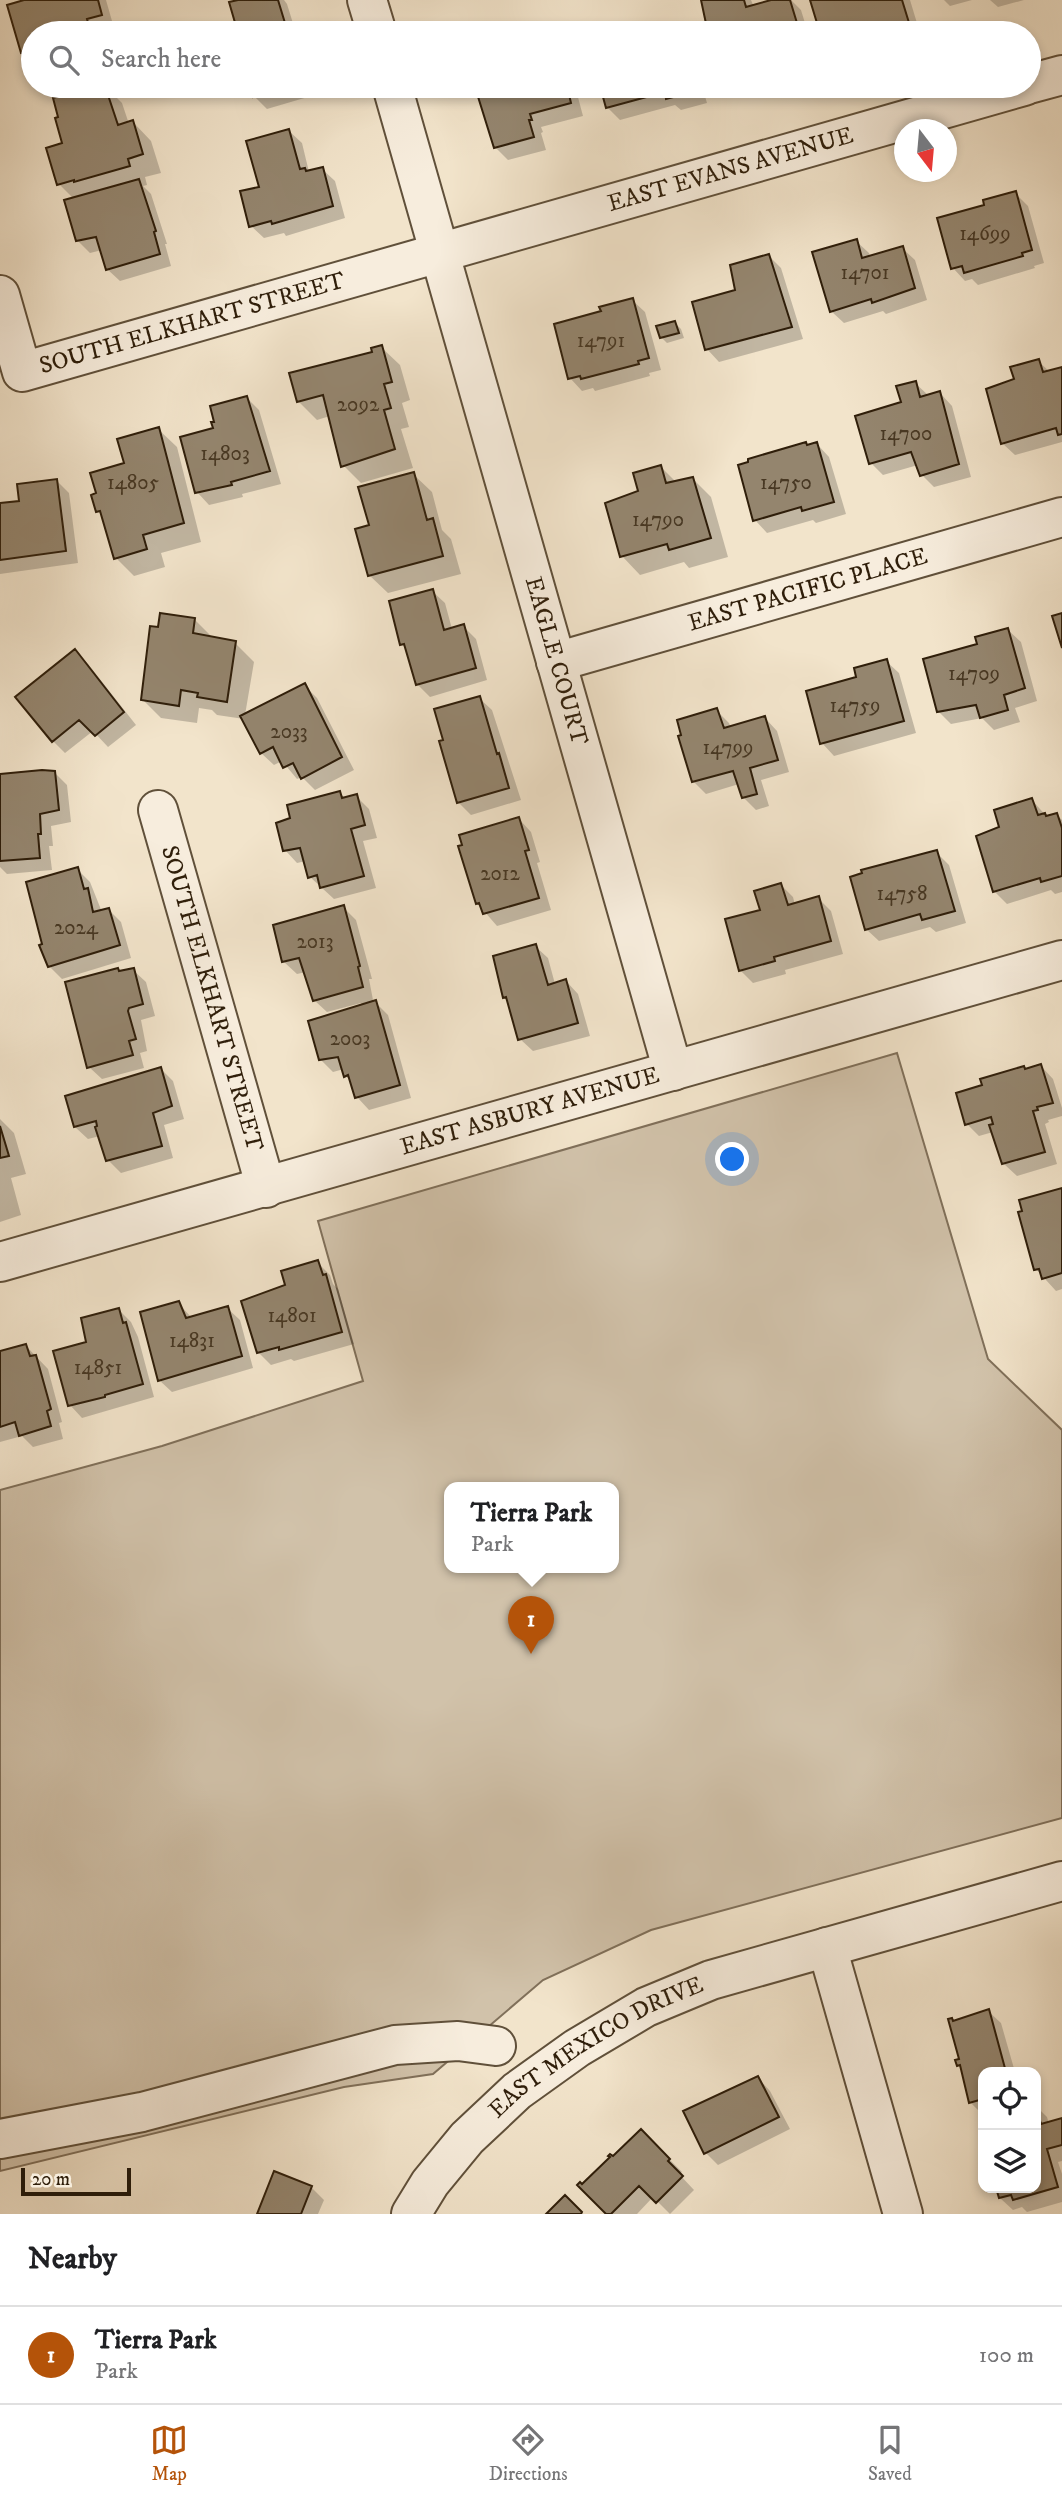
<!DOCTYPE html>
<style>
body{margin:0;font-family:"IM FELL DW Pica",serif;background:#f6f6f6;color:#202124}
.controls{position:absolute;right:21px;bottom:21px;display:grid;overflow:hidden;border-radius:14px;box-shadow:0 4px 10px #0003}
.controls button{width:63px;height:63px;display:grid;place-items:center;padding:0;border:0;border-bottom:2px solid #e0e0e0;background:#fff;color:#202124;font:35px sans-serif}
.compass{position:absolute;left:894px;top:119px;width:63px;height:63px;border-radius:50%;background:#fff;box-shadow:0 4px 10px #0003;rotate:164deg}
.scale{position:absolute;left:21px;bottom:18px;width:110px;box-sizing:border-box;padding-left:7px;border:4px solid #2f1e0a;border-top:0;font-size:19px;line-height:24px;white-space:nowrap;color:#2f1e0a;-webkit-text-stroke:5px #f7eddd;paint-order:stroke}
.you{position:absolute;left:733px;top:1160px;width:24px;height:24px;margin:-18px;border:5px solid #fff;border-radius:50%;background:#1a73e8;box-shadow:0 0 0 10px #1a73e833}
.badge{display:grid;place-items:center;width:46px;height:46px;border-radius:50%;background:#b45309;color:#fff;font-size:23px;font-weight:700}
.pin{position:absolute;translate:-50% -58px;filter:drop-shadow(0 2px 4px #0008)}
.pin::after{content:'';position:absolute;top:37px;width:24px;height:21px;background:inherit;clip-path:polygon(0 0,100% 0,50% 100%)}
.popup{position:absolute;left:444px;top:1482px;width:175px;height:91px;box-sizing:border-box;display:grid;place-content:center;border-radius:14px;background:#fff;filter:drop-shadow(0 2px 5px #0005);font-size:23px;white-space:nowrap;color:#757577}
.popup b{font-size:26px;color:#202124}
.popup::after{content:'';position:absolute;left:50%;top:100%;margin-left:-14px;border:14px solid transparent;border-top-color:#fff}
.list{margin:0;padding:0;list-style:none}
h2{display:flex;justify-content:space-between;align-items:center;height:91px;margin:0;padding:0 28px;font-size:30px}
h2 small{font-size:23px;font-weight:400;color:#757577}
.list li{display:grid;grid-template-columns:46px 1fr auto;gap:21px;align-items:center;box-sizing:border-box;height:98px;padding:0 28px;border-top:2px solid #e0e0e0}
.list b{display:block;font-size:26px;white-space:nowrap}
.list p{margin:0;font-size:23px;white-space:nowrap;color:#757577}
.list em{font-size:23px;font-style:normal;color:#757577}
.icon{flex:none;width:38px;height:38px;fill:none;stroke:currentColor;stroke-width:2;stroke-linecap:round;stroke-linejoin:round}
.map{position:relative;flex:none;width:1062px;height:2214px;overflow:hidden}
.search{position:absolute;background:#fff;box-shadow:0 4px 10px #0003;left:21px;right:21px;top:21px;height:77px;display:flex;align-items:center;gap:18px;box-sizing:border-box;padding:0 24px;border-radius:38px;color:#757577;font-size:26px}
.sheet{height:189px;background:#fff}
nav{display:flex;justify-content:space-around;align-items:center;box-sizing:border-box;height:98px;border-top:2px solid #e0e0e0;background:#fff;font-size:19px;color:#757577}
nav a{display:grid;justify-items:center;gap:4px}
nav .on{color:#b45309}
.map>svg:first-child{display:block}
.green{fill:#d1c2aa;stroke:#80705a;stroke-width:2;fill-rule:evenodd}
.shadow{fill:#0003}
.building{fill:#94856e;stroke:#2f1e0a;stroke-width:2}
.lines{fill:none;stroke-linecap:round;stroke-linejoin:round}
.minor-casing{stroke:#60503a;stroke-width:42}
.tertiary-casing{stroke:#60503a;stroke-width:42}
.minor{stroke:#f7eddd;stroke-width:38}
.tertiary{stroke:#f7eddd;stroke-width:38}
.labels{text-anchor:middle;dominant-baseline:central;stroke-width:6;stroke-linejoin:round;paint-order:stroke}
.number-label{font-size:21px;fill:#483823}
.street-label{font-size:24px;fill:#2f1e0a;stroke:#f7eddd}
</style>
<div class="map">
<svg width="1062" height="2214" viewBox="0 0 1062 2214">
<rect width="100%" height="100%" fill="#f2e4cb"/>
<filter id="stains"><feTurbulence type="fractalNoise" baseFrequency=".00286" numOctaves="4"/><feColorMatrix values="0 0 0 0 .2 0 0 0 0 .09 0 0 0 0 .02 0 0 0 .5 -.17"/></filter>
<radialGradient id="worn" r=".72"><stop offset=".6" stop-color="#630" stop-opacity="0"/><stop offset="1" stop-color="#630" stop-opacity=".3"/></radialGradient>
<path class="green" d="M897 1053 988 1359 1062 1430V1818L651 1930 543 1980 433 2074 344 2087 0 2171V1490L162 1446 363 1381 318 1221ZM449 1488H613V1568H449Z"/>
<path class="shadow" d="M30 0H106L114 28 98 32 99 33H33V63L22 52Z
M244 0H284L287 4 296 33H240L231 4Z
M702 0H751L754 7 778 0H791L801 10 808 33H711Z
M811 0H910L920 33H822Z
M944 0H972L950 6Z
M990 0H1024L998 7Z
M100 86H105L122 103 129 124 133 122 151 141 161 173 145 177 147 185 143 186 151 194 167 244H165L171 266 120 281 107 269 102 250 90 253 78 241 74 199 59 184 64 144 55 99Z
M252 86H316L318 94 267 109 254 96Z
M485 86H575L583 116 541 127 543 132 541 133 546 150 508 160 495 147 477 88Z
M602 86H702L707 103 681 110 675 105 620 120 608 108Z
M728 86H763L736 93Z
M289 131 302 143 309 172 322 169 335 181 345 218 286 236 284 233 264 238 251 226 261 188Z
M1015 193 1028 206 1044 263 1034 266 1035 268 978 285 972 279 965 281 953 268 986 206Z
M856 241 869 253 870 257 902 248 915 260 927 300 886 314 883 311 844 323 831 311Z
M769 256 781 268 803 339 719 362 707 349 737 291Z
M632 300 645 312 661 370 649 373 650 376 595 391 593 388 582 391 570 378 603 313Z
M675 323 681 329 684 338 667 343 661 337Z
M381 347 400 365 410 400 402 403 409 427 401 429 413 468 361 483 342 464 330 416 317 420 298 401Z
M1038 361 1050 372 1062 369V442L1015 455 1002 443 1016 380Z
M915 383 928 395 940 393 952 406 971 477 934 487 922 475 918 465 883 475 871 463Z
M247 398 259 410 281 484 242 494 243 497 209 505 197 492 215 429Z
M158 429 177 447 201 542 161 553 165 567 134 576 116 558 104 517 98 511 126 465Z
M817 444 829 457 846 514 816 523 813 520 767 533 755 520 808 447Z
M660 466 676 482 693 479 711 497 728 557 689 568 684 562 640 575 622 556 640 492Z
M413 474 432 492 442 530 451 539 461 574 388 593 369 575Z
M56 480 69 493 78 563 0 574V505L21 502Z
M432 591 445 603 452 629 463 626 476 639 487 680 430 697 417 684 408 650 401 644Z
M195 620 214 639 235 643 254 662 245 715 304 685 317 698 354 770 315 790 302 777 297 779 282 761 274 765 261 753 244 719 217 715 212 710 199 708 197 723 161 718 142 699 159 629Z
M1008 630 1021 642 1037 701 1015 708 1020 722 994 730 982 718 951 724 938 711 979 645Z
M75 651 88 664 136 725 108 747 93 731 65 753 53 741Z
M886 661 899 673 916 733 834 756 822 743Z
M479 698 492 710 521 800 471 815 458 802 445 741Z
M716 710 729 723 731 728 765 718 777 731 789 772 761 780 769 806 756 810 743 797 739 784 706 794 693 781Z
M54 772 67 785 71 822 51 826 53 846H49L52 870 7 874 0 867V776Z
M340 793 346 799 356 796 369 809 377 838 363 841 376 888 334 899 310 877 306 861 297 863 285 850 292 820Z
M1032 800 1048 818 1057 815 1062 820V892L1055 894 1051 890 1007 904 994 891 1002 828Z
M519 819 531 832 540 862 537 863 551 910 497 926 477 903Z
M936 852 949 865 966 923 936 932 930 927 879 941 866 929Z
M77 869 90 882 102 912 109 910 121 922 131 958 62 979 49 966 44 945Z
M781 885 793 897 795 905 818 898 831 911 843 954 785 970 786 974 753 983 740 970 762 911Z
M343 907 356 920 372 979H369L373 1000 388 1015 411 1098 369 1110 357 1097 352 1083 346 1076 344 1069 333 1072 320 1059 362 1006 361 1003 327 1012 314 1000 306 972 297 974 284 962 275 926Z
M535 946 548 958 555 984 566 981 578 994 590 1036 533 1051 520 1039 510 1003 504 997Z
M118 970 121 973 133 970 146 982 155 1016 141 1020 147 1051 140 1053 144 1068 102 1079 89 1067Z
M1041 1066 1053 1079 1062 1108V1116L1048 1120 1049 1122 1045 1124 1057 1164 1017 1176 1004 1164 993 1132 979 1136 967 1124 1024 1068 1026 1070Z
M161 1069 173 1081 184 1119 164 1125 173 1158 121 1173 108 1160 100 1136 88 1139 75 1127Z
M0 1119 14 1133 26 1174 11 1178 21 1215 0 1222Z
M1062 1190V1289L1056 1291 1036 1269Z
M317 1262 330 1275 333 1284 338 1289 354 1344 294 1361 291 1359 271 1365 258 1352 287 1286Z
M178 1303 192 1318 227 1308 240 1320 253 1368 172 1392 159 1380Z
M119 1310 131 1322 138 1337 154 1397 82 1418 70 1405 88 1343Z
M26 1346 48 1369 62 1422 59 1423 63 1439 33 1447 22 1436 0 1442V1353Z
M988 2011 1001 2023 1015 2072H983V2115L970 2102 962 2069 959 2065 961 2060 954 2022Z
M758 2078 770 2091 790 2129 718 2165 706 2153Z
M1036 2106 1047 2117 1049 2124 1062 2120V2161L1058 2162 1062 2174V2202L1027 2212 1022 2207 1013 2210 1000 2198 998 2188H1036Z
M641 2131 682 2172 679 2174 694 2190 670 2214 653 2197 637 2214H608L582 2187Z
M311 2187 324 2200 318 2214H259Z"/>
<path class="building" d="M24 0H98L102 15 87 19 91 33H33V49L21 53 7 5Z
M238 0H278L288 33H238L229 2Z
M701 0H744L746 7 771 0H790L800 33H708Z
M810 0H902L910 26 887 33H872L868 23 835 33H820Z
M94 86H105L118 125 133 120 143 154 128 159 130 166 74 182V180L57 185 46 148 62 143 55 118 58 117 53 98Z
M250 86H292L253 97Z
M480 86H567L571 103 530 114 532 120H529L534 137 494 148 475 87Z
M600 86H694L696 91 666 99 665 92 606 108Z
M289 129 300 169 305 168 306 171 323 167 333 206 272 224 271 221 249 227 240 191 259 187 246 141Z
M139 179 156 231 154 232 160 254 106 270 96 237 76 241 64 200Z
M1016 191 1032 250 1022 253 1023 256 964 273 962 266 951 269 937 218 984 205 983 200Z
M857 239 862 258 903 246 915 288 872 303 871 299 830 312 812 252Z
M769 254 792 327 705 350 692 302 735 290 730 265Z
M633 298 649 358 638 361 639 364 581 379 580 376 568 379 554 324 601 311 599 307Z
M675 321 679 333 660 338 656 326Z
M382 345 392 382 384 384 391 408 384 410 395 449 341 467 323 395 297 402 289 373 372 352 371 348Z
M1039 359 1043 372 1062 367V434L1058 435 1056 428 1001 444 986 389 1014 379 1010 367Z
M916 381 920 397 940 391 959 464 920 476 911 452 869 464 855 416 901 402 896 386Z
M247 396 270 471 231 482 232 485 195 493 180 437 213 428 211 422H214L210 406Z
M159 427 184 523 143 535 147 549 114 559 100 511 96 512 91 495 96 493 90 473 124 463 117 439Z
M806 442 807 445 817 442 834 502 802 511 801 507 753 521 738 465 748 462V459Z
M661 465 666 483 693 477 711 538 669 550 667 544 620 557 605 503 638 491 633 473Z
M414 472 427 520 433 518 443 556 368 576 355 529 369 525 358 487Z
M57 479 66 551 0 560V503L19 501 17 484Z
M433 589 444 630 464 624 476 668 416 685 404 644 400 645 389 601Z
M160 613 195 618 193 633 236 641 227 702 197 697 198 693 181 690 179 706 141 700 150 626 158 627Z
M1062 613V648L1052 616Z
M1008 628 1025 688 1004 695 1008 710 980 718 976 705 937 712 923 659 977 644 975 637Z
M75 649 124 712 95 736 79 720 52 742 15 697Z
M887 659 904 721 820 744 806 691 856 677 854 668Z
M305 683 342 757 301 779 293 763 283 768 273 747 260 754 240 716Z
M480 696 497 754 499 753 509 788 457 803 439 741 443 740 434 709Z
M717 708 724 728 765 716 778 760 750 768 757 794 742 798 733 771 692 782 678 736 681 735 677 720Z
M42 770 55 771 59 810 40 814 41 834H38L40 858 0 861V774Z
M340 791 342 798 357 794 365 825 351 829 364 876 320 888 317 875 308 878 300 848 283 851 276 823 290 818 287 805Z
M1032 798 1038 815 1045 813 1046 816 1057 813 1062 828V876L1041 882 1040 878 993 892 976 836 999 827 994 810Z
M519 817 529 850 525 851 539 898 483 914 479 903 476 904 458 846 462 845 459 835Z
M937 850 955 911 922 920 920 914 865 930 850 877 862 873 861 870Z
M78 867 84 889 88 888 93 912 109 908 120 945 48 967 39 945 42 944 26 882Z
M781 883 788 905 819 896 831 941 774 957 775 961 739 971 725 919 760 910 754 891Z
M344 905 360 966 358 967 363 987 313 1001 299 958 282 962 273 925Z
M536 944 548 985 566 979 578 1023 518 1040 506 997 503 998 493 956Z
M118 968 119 971 134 968 143 1004 129 1008 128 1011 136 1039 129 1041 133 1055 87 1068 65 982Z
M376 1000 400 1085 355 1098 348 1075 344 1077 338 1057 319 1060 308 1021Z
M1041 1064 1053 1103 1037 1107 1038 1110 1033 1111 1045 1152 1002 1164 989 1125 993 1124 991 1117 965 1125 956 1093 982 1085 980 1079 1024 1066 1025 1069Z
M161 1067 172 1106 153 1113 162 1146 106 1161 95 1127 97 1126 96 1121 74 1127 65 1096Z
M0 1126 9 1156 0 1158Z
M1062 1188V1273L1042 1279 1039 1269 1034 1270 1018 1212 1022 1211 1019 1200Z
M318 1260 323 1275 326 1274 342 1332 279 1350V1347L257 1353 241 1301 285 1285 281 1271Z
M179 1301 186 1318 228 1306 242 1356 158 1381 140 1312Z
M119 1308 123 1323 126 1322 143 1384 105 1395V1397L68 1406 53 1351 86 1342 81 1318Z
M26 1344 30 1356 36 1355 51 1409 47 1411 51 1426 19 1436 15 1422 0 1427V1351Z
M989 2009 1006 2072H983V2099L969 2103 960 2065 957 2066 955 2060 959 2059 948 2019 952 2018 953 2021Z
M758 2076 779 2117 704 2154 683 2111Z
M1036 2107 1041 2124 1062 2118V2145L1047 2149 1058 2187 1013 2200 1011 2195 999 2198 996 2188H1036Z
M641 2129 670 2159 668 2161 683 2176 656 2203 639 2186 611 2214H606L577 2185 580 2182 582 2184 610 2157 608 2156 610 2154 613 2156Z
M274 2171 312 2186 301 2214H257Z
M565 2195 582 2212 581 2214H546Z"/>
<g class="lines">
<defs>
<g id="minor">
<path d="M367 0 377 33"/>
<path d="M1029 84 1062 75"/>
<path id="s1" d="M392 86 673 1071"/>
<path id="s2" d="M0 295 22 372 1024 86"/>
<path id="s3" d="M556 662 1062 517"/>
<path id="s4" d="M158 810 266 1188"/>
<path id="s5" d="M0 1262 1062 960"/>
<path d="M827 1947 903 2214"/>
<path d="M0 2139 142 2112 395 2045 458 2041 496 2046"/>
</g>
<g id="tertiary">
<path id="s6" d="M411 2214 430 2183 467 2138 517 2091 577 2048 646 2007 711 1980 1062 1881"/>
</g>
</defs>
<use href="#minor" class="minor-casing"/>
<use href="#tertiary" class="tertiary-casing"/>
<use href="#minor" class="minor"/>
<use href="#tertiary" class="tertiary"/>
</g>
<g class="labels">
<g class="number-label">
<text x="985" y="234">14699</text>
<text x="865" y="273">14701</text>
<text x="601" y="341">14791</text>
<text x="358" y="405">2092</text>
<text x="906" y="434">14700</text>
<text x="225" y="454">14803</text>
<text x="133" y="483">14805</text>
<text x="786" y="483">14750</text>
<text x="658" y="520">14790</text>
<text x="974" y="674">14709</text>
<text x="855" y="706">14759</text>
<text x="289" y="732">2033</text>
<text x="728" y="748">14799</text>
<text x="500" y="874">2012</text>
<text x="902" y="894">14758</text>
<text x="76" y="928">2024</text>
<text x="315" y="942">2013</text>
<text x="350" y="1039">2003</text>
<text x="292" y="1316">14801</text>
<text x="192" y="1341">14831</text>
<text x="98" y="1368">14851</text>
</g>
<g class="street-label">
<text stroke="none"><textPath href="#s2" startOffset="817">EAST EVANS AVENUE</textPath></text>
<text stroke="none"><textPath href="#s2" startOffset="257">SOUTH ELKHART STREET</textPath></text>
<text stroke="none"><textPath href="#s3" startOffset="262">EAST PACIFIC PLACE</textPath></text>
<text stroke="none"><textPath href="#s1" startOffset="598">EAGLE COURT</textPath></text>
<text stroke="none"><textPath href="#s4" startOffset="196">SOUTH ELKHART STREET</textPath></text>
<text stroke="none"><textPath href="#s5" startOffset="551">EAST ASBURY AVENUE</textPath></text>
<text stroke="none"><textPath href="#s6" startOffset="254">EAST MEXICO DRIVE</textPath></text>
</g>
</g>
<rect width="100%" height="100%" filter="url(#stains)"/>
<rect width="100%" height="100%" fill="url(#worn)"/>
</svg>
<div class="controls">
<button><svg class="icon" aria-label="locate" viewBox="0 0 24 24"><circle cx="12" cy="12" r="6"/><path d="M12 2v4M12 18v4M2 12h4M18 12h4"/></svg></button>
<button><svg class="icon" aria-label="layers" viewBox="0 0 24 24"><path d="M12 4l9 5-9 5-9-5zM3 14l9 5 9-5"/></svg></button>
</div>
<svg class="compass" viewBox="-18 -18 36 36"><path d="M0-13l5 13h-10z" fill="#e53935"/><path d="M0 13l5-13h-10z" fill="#757577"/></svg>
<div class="scale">20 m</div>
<div class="you"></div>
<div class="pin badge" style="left:531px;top:1654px">1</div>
<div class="popup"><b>Tierra Park</b>Park</div>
<div class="search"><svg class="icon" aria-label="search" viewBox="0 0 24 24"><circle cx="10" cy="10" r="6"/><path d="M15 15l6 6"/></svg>Search here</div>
</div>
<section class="sheet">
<h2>Nearby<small></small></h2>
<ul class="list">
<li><span class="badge">1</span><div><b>Tierra Park</b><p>Park</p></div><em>100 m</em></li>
</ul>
</section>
<nav>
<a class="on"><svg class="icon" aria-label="map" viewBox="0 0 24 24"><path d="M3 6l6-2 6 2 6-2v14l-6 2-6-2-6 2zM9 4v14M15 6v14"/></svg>Map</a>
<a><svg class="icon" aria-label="directions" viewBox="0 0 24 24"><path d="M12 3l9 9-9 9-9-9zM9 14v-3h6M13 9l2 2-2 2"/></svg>Directions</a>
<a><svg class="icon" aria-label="saved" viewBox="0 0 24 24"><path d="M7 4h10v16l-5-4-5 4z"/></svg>Saved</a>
</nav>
